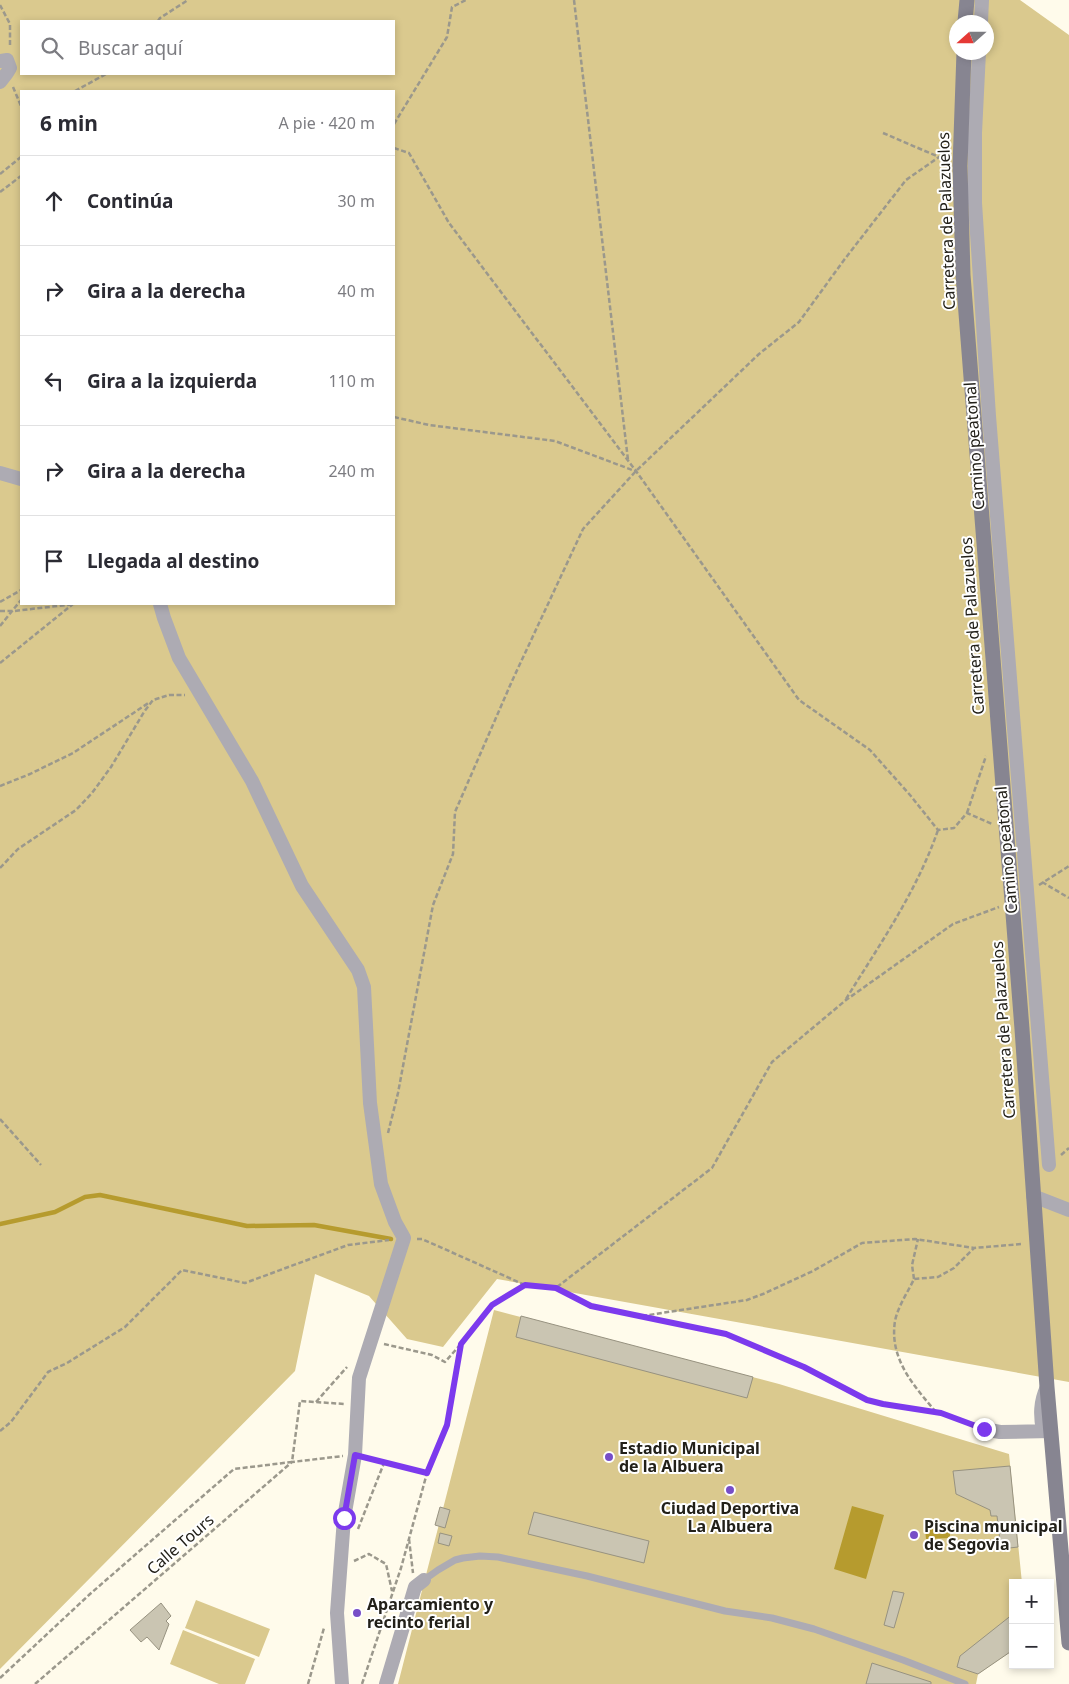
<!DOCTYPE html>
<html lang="es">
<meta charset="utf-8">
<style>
body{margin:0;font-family:"Noto Sans",sans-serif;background:#f7f7f7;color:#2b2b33}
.controls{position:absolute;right:15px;bottom:15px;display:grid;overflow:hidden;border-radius:0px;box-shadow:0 2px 8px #0003}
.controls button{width:45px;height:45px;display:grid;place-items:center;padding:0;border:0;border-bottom:1px solid #e1e1e2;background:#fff;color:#2b2b33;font:25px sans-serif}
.compass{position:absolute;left:949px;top:15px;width:45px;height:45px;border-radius:50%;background:#fff;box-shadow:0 2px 8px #0003;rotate:249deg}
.stop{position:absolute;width:15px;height:15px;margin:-11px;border:4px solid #7c3aed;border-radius:50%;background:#fff}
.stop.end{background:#7c3aed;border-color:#fff;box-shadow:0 1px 5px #0008}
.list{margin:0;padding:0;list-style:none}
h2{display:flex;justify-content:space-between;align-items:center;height:65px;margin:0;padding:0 20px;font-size:21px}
h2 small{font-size:16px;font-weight:400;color:#7c7c81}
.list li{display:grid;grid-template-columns:32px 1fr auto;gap:15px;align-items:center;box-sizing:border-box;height:90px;padding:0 20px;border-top:1px solid #e1e1e2}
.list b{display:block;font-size:19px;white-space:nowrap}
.list em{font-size:16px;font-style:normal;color:#7c7c81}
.icon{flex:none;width:28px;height:28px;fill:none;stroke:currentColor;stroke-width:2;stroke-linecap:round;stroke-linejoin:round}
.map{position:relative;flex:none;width:1069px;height:1684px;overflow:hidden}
.search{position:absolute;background:#fff;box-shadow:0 2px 8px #0003;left:20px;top:20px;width:375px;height:55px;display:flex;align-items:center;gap:12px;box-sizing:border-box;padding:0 18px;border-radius:0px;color:#7c7c81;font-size:19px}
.panel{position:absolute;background:#fff;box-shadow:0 2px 8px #0003;left:20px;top:90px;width:375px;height:515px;border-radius:0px}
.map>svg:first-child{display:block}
.green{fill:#dac98e;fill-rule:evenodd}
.water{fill:#b69b2e}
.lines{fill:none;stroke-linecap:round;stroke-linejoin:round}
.stream{stroke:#b69b2e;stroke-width:4.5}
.building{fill:#cac5b2;stroke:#979280}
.path{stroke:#9b988c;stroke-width:2.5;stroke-dasharray:5 2.5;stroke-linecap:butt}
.lane{stroke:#adabb3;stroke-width:7}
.street{stroke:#adabb3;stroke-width:14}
.secondary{stroke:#878591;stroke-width:15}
.route{stroke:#7c3aed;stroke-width:6}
.poi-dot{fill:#774ec7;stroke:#fff;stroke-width:2}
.labels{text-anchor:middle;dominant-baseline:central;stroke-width:4;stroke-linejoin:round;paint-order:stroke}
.street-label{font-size:16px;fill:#222019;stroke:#fff}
.poi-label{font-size:16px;font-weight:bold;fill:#222019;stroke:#fff;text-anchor:start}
</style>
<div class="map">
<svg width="1069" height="1684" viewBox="0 0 1069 1684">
<rect width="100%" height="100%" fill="#fffbeb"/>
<path class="green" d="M0 0H1020L1069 35V1382L497 1279 443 1347 407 1339 369 1296 315 1274 295 1371 0 1669ZM21 21H394V74H21ZM956 22H986V52H956ZM21 91H394V604H21Z
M494 1310 779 1384 1009 1454 1022 1583H1013V1650L978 1674 976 1684H398Z
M196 1600 270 1629 259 1657 185 1628Z
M183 1630 255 1659 245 1684H219L170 1664Z"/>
<path class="water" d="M852 1506 884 1515 866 1579 834 1569Z
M967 1525 971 1526 973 1531 969 1534 964 1532 950 1533V1538L926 1539 925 1528 949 1526 950 1530 963 1529Z"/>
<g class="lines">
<path class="stream" d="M0 1224 55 1212 85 1197 100 1195 247 1226 314 1225 391 1239"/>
</g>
<path class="building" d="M521 1316 753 1377 747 1398 516 1337Z
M1010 1466 1018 1547 1001 1549 997 1516H991L990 1510 956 1494 953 1471Z
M440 1507 450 1510 445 1528 435 1525Z
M534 1512 649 1541 644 1563 528 1534Z
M440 1533 452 1536 449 1546 438 1543Z
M893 1591 904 1593 894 1628 884 1625Z
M161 1603 171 1616 166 1621 169 1624 159 1650 147 1637 141 1642 130 1630Z
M1013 1614V1650L978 1674 957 1667 960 1656Z
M872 1663 931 1682V1684H866Z"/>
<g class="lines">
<path class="path" d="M574 0 628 460
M0 5 10 24V47
M158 21 160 18 188 0
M13 87 21 106
M75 91 106 74
M394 124 447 37 452 7 466 0
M883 133 939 157
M394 148 409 153 449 223 636 471 799 700 870 750 910 795 938 830 954 828 967 813 992 824
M0 174 21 157
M0 192 21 176
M394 417 429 425 555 441 635 471
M0 602 21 590
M0 611H14L75 604
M0 626 21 600
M0 663 73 604
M0 786 30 774 73 753 150 702
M967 813 986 756
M0 868 18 849 76 810 92 793 111 767 144 712 153 700 169 695H185
M1042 882 1069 898
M1039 885 1069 866
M846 999C880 944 917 891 938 830
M0 1119 41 1165
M388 1133 398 1093 433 905 453 854 455 812 512 681 583 529 636 471 759 354 799 322 844 260 906 180 939 157 946 160
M1061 1155 1069 1148
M417 1239H422L525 1285
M914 1279 912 1265 918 1239
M557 1287 712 1168 772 1062 846 1000 953 924 999 907
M642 1316 747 1300 763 1294 813 1271 862 1243 915 1239 974 1248
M384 1344 432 1355 445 1362 460 1345
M316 1402 347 1367
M936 1412C914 1386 889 1359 895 1321 898 1306 908 1292 914 1279L938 1277 954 1268 974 1248 1022 1244
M0 1431 11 1422 48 1372 67 1363 125 1327 182 1270 245 1283 348 1245 389 1240
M367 1458 427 1473
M358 1529 384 1463
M409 1539 413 1573
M354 1561 369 1554 386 1564 392 1591
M0 1678 90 1594 234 1469 292 1462 300 1401 345 1404
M35 1684 292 1462 343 1456
M308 1684 324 1628
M362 1684 401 1568 427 1473 447 1425 461 1344 492 1305 525 1285 556 1288 591 1306 726 1334 804 1367 867 1399 883 1404 941 1413 971 1424"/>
<path class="lane" d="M424 1580 438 1570 455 1560 463 1558 480 1556 498 1557 587 1576 725 1611 772 1618 814 1629 903 1660 965 1684"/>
<path class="street" d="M981 22 982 0
M979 52 975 133V203L989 416 1049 1165
M0 61 7 60 10 68 7 73 0 82
M0 473 21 479
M160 604 164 618 179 658 252 781 302 886 358 970 364 987 370 1103 381 1184 395 1222 404 1238 359 1378 355 1455 344 1518 337 1613 342 1684
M1033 1196 1069 1210
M984 1429 1000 1432 1051 1431
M1043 1431C1040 1415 1040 1402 1047 1387
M386 1684 415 1587 424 1580"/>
<path class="secondary" d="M965 22 967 0
M964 52 960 166 963 275 1022 1029 1047 1387 1069 1643"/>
</g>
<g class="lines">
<path class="route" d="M344 1518 355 1455 427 1473 447 1425 461 1344 492 1305 525 1285 556 1288 591 1306 726 1334 804 1367 867 1400 883 1404 941 1413 984 1429"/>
</g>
<g class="poi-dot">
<circle cx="609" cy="1457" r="5"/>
<circle cx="730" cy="1490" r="5"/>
<circle cx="914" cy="1535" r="5"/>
<circle cx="357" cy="1613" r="5"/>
</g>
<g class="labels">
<g class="street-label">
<text transform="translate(946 221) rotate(-92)">Carretera de Palazuelos</text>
<text transform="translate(974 446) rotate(-94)">Camino peatonal</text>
<text transform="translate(972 626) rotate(-94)">Carretera de Palazuelos</text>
<text transform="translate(1006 850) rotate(-95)">Camino peatonal</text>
<text transform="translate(1003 1030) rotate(-94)">Carretera de Palazuelos</text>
<text transform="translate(180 1544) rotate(-41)">Calle Tours</text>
</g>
<g class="poi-label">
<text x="619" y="1448">Estadio Municipal<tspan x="619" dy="18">de la Albuera</tspan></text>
<text x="730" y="1508" text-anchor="middle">Ciudad Deportiva<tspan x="730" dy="18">La Albuera</tspan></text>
<text x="924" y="1526">Piscina municipal<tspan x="924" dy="18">de Segovia</tspan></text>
<text x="367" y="1604">Aparcamiento y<tspan x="367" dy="18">recinto ferial</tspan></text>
</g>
</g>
</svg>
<div class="controls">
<button>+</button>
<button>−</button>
</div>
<svg class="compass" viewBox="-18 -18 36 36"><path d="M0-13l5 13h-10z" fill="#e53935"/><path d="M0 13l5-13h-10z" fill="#7c7c81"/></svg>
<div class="stop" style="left:344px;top:1518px"></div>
<div class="stop end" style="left:984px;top:1429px"></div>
<div class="search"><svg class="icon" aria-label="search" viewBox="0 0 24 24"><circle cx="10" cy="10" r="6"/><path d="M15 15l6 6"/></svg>Buscar aquí</div>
<section class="panel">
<h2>6 min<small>A pie · 420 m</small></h2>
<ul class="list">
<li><svg class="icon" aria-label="ahead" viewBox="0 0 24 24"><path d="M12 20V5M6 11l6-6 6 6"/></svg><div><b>Continúa</b></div><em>30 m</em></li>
<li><svg class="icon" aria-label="right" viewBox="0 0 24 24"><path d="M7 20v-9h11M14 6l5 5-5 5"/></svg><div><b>Gira a la derecha</b></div><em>40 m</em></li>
<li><svg class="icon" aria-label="left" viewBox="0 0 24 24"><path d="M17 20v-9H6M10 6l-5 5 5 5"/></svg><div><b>Gira a la izquierda</b></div><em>110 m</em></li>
<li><svg class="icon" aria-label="right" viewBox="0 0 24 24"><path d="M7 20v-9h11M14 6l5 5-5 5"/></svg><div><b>Gira a la derecha</b></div><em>240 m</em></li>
<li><svg class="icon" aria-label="arrive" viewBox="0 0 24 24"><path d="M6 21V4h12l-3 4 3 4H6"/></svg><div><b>Llegada al destino</b></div></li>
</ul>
</section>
</div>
